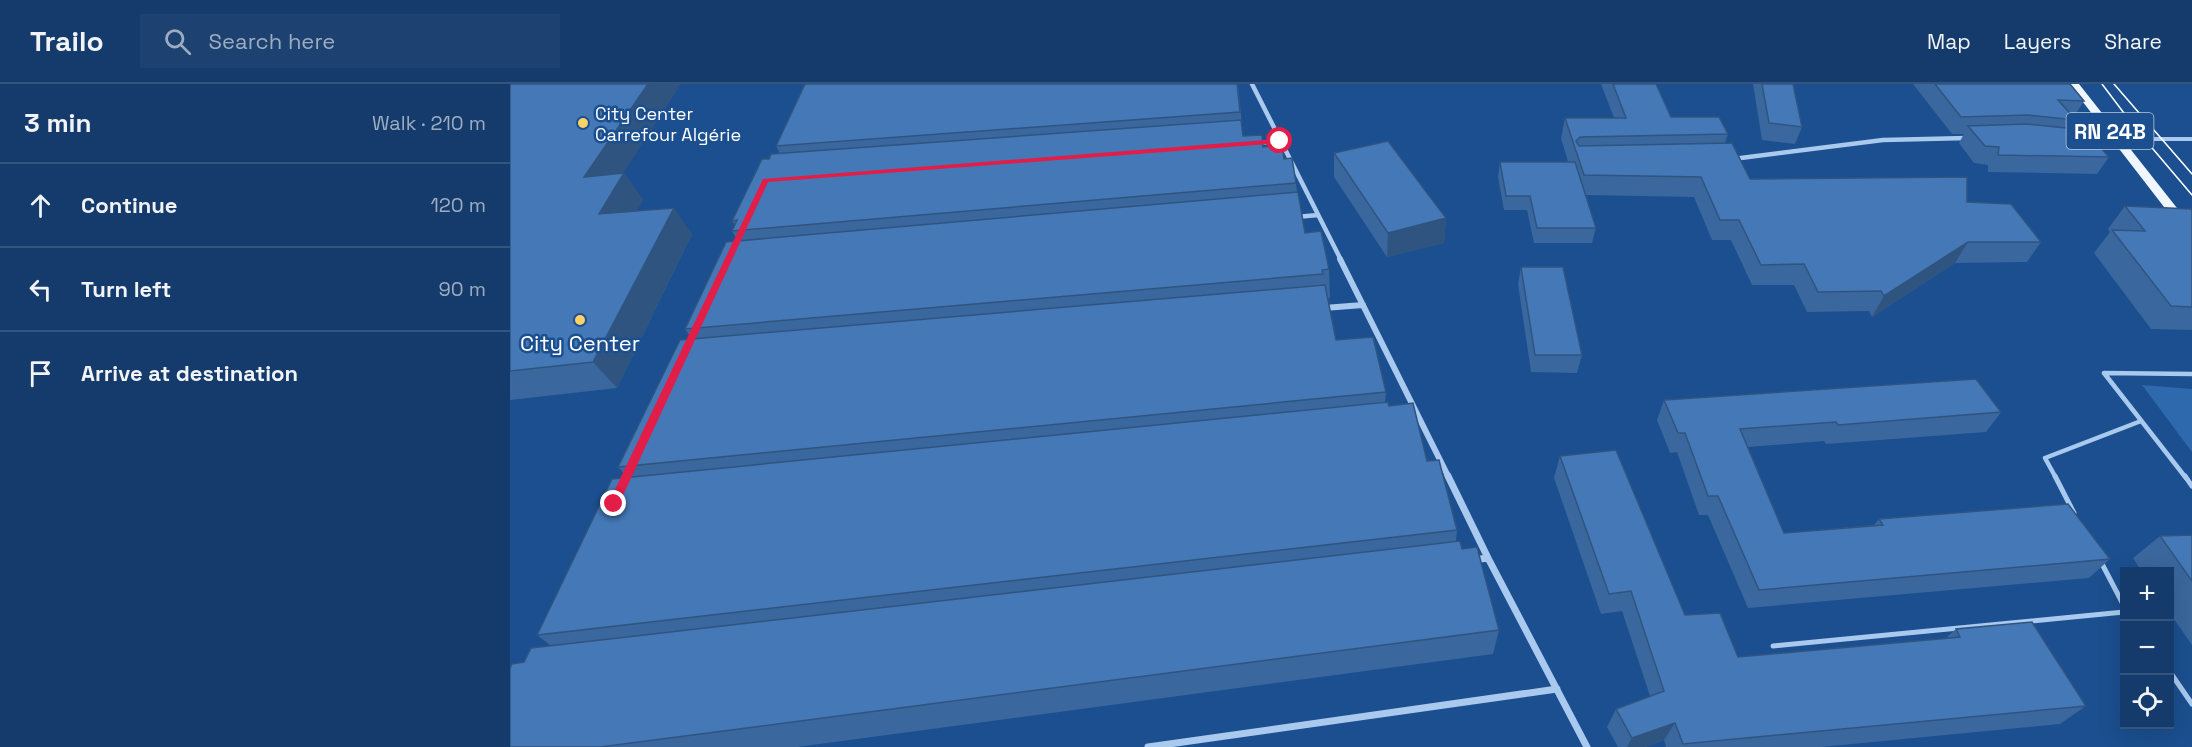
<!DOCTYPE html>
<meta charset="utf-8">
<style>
body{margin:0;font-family:"Space Grotesk",sans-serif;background:#1d4271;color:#f1f3f6}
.controls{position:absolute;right:18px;bottom:18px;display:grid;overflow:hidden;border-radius:0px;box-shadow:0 6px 24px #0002}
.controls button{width:54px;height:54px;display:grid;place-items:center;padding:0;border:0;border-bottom:2px solid #33557e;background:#143b6b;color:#f1f3f6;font:30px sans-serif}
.stop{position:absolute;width:18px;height:18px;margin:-14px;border:4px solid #e11d48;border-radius:50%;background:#fff}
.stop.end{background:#e11d48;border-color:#fff;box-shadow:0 2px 6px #0008}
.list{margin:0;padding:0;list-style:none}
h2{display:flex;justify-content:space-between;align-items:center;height:78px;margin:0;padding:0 24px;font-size:26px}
h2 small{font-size:20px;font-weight:400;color:#9dadc1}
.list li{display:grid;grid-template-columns:39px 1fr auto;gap:18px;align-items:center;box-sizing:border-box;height:84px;padding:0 24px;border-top:2px solid #33557e}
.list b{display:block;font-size:22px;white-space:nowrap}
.list em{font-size:20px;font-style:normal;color:#9dadc1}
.icon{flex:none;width:33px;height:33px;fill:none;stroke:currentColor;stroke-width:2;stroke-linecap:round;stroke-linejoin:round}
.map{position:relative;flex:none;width:1682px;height:663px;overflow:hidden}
header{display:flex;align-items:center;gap:36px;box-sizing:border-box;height:84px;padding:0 30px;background:#143b6b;border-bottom:2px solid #33557e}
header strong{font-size:28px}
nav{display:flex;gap:33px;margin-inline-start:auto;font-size:21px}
.search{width:420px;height:54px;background:#1d4271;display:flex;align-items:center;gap:15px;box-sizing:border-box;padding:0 21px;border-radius:0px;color:#9dadc1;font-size:22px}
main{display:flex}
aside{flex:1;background:#143b6b}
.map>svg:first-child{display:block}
.green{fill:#2e69ad}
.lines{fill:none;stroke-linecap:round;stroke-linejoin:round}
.lane-far2{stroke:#a9c9ee;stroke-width:4}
.lane-far1{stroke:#a9c9ee;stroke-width:4.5}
.lane{stroke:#a9c9ee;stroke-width:5}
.street-far2{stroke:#a9c9ee;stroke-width:4.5}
.street-far1{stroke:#a9c9ee;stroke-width:6}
.street{stroke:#a9c9ee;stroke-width:7}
.primary{fill:#f0f6ff;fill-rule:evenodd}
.tram{stroke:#fff;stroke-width:1.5}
.wall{fill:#3a679d}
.shaded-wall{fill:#305480}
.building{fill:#4478b7;stroke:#305480;stroke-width:1.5}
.route{fill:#e11d48}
.poi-dot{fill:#ffd166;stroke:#1b4f8f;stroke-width:2}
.labels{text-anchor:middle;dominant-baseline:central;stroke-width:5;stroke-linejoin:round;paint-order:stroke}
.far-poi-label{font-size:18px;fill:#fff;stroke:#1b4f8f;text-anchor:start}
.shield{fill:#1b4f8f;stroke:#bbcadd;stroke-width:1.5}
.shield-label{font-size:21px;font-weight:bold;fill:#fff}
.poi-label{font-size:22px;fill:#fff;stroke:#1b4f8f}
</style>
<header>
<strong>Trailo</strong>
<div class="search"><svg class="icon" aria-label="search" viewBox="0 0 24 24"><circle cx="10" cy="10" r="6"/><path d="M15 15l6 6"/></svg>Search here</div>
<nav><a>Map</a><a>Layers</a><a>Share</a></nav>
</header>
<main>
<aside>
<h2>3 min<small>Walk · 210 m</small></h2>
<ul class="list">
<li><svg class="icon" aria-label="ahead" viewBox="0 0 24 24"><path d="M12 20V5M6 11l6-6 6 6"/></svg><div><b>Continue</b></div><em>120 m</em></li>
<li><svg class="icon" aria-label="left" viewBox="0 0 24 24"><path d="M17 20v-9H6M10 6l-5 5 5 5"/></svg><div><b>Turn left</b></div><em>90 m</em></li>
<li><svg class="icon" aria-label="arrive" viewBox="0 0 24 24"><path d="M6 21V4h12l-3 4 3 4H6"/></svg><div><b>Arrive at destination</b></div></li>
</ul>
</aside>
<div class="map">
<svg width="1682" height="663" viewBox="0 0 1682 663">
<rect width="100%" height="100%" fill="#1b4f8f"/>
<path class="green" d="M1632 301 1682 305V368Z"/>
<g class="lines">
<path class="lane-far2" d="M1607 55H1682"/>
<path class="lane-far1" d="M1546 394 1535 374 1631 337
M1676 394 1594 289 1682 290"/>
<path class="lane" d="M1545 392 1564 429
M1675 392 1682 402
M1591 478 1614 522
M1263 562 1614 528
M1660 588 1682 620"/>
<path class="street-far2" d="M742 0 831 176
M747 59 770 57
M1581 61H1611
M1223 75 1373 56 1458 54
M786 133 808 131"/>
<path class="street-far1" d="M830 175 939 394
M814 224 853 221"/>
<path class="street" d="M938 392 978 474 1077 663
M963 476 978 474
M638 663 1047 605"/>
<path class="primary" d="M1559 0H1569L1682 143V155L1678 154Z"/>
<path class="tram" d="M1592 0 1626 45 1682 111
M1604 0 1682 90"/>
</g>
<path class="wall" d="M0 0 114 89 133 116 126 127 182 150 107 304 0 316Z
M728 0 733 52 753 63 774 75 786 99 787 108 795 149 819 185 820 214 818 215 826 256 876 308 875 319 879 322 917 377 947 446 946 457 952 465 989 546 983 570 287 663H0L14 578 40 561 27 551 118 394 108 383 182 255 175 245 228 157 222 147 225 141 222 137 259 75 270 70 266 62Z
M1091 0H1146L1161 33 1218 50 1215 59 1240 95 1457 118 1531 158 1517 178 1445 179 1362 233 1359 227 1297 228 1284 201H1242L1221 156H1202L1184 113 1076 111 1086 144 1082 159H1024L1017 126H994L988 93 990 78H1058L1051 54 1055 34H1104Z
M1243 0H1283L1292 43 1285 60 1252 56Z
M1403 0H1560L1574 17 1564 33 1566 36 1561 45 1599 73 1587 90 1478 88V81L1464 79 1449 59 1454 50H1442Z
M824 69 936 134 934 159 877 173 824 93Z
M1615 122 1682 126V246L1641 245 1584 169 1600 148 1598 145Z
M1011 183 1072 271 1067 289 1021 288 1008 200Z
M1154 316 1491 328 1476 348 1316 360 1314 357 1238 363 1274 449 1364 441 1369 435 1600 475 1579 494 1238 524 1198 431H1189L1167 368 1160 369 1147 336Z
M1050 372 1175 531 1228 573 1436 554 1446 545 1576 622 1550 640 1311 663H1156L1154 656 1135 663H1108L1097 643 1106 625 1140 612 1112 527 1091 530 1044 394Z
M1682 451V561L1659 528V488H1632L1623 474 1650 452Z"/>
<path class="shaded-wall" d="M138 0H171L94 119 74 93Z
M114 89 133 116 109 157 89 130Z
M164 124 182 150 107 304 83 278Z
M936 134 934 159 877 173 878 149Z
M1458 158 1445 179 1362 233 1374 212Z
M1165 639 1154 656 1135 663H1117L1122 654Z"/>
<path class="building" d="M0 0H138L74 93 114 89 89 130 164 124 83 278 0 287Z
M295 0H727L730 28 266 62Z
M1103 0H1146L1161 33H1209L1218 50 1070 53 1066 57 1069 62 1222 59 1240 95 1457 93V118L1501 120 1531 158H1458L1374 212 1371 207 1308 208 1294 180 1251 181 1229 136H1210L1191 93 1074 91 1055 34H1116Z
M1252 0H1283L1292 43 1259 39Z
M1425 0H1560L1574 17 1548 16 1566 36 1518 31 1451 33Z
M731 36 733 52 752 51 753 63 772 61 774 75 782 74 786 99 222 147 227 136 222 137 252 75H259L261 70Z
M1517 40 1575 46 1599 73 1488 71 1489 63 1475 62 1458 42Z
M878 57 936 134 878 149 824 69Z
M990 78H1065L1086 144H1027L1020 112H996Z
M788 108 795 149 811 147 819 185 812 186 813 190 175 245 216 158 306 150Z
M1615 122 1681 125 1682 126V223L1661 222 1602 146 1635 147Z
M1011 183H1053L1072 271H1025Z
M815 201 826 256 863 253 876 308 108 383 170 256Z
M1466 295 1491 328 1328 341 1326 338 1230 345 1274 449 1373 441 1369 435 1558 420 1600 475 1249 506 1208 412H1198L1175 349H1168L1154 316Z
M878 318 879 322 903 319 917 377 929 376 947 446 27 551 102 395Z
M1106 366 1175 531 1210 529 1228 573 1450 553 1446 545 1522 538 1576 622 1173 660 1165 639 1122 654 1106 625 1154 607 1121 507 1099 510 1050 372Z
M1682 451V497L1650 452Z
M950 457 952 465 967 463 989 546 90 663H0V584L2 580 14 578 21 564Z"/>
<path class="route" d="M770 55 773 59 258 98 109 420 107 423H100L98 420 253 95Z"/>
<g class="poi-dot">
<circle cx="73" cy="39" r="6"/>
<circle cx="70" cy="236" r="6"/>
</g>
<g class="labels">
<g class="far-poi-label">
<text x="85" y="29">City Center<tspan x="85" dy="21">Carrefour Algérie</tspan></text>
</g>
<rect class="shield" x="1556.5" y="29" width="87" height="36" rx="4.5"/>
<g class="shield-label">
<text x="1600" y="47">RN 24B</text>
</g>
<g class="poi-label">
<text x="70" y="259">City Center</text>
</g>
</g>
</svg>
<div class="controls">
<button>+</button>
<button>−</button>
<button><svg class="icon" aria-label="locate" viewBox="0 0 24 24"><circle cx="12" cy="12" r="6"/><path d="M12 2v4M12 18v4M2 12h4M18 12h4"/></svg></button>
</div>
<div class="stop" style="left:770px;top:57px"></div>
<div class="stop end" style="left:104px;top:420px"></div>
</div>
</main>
